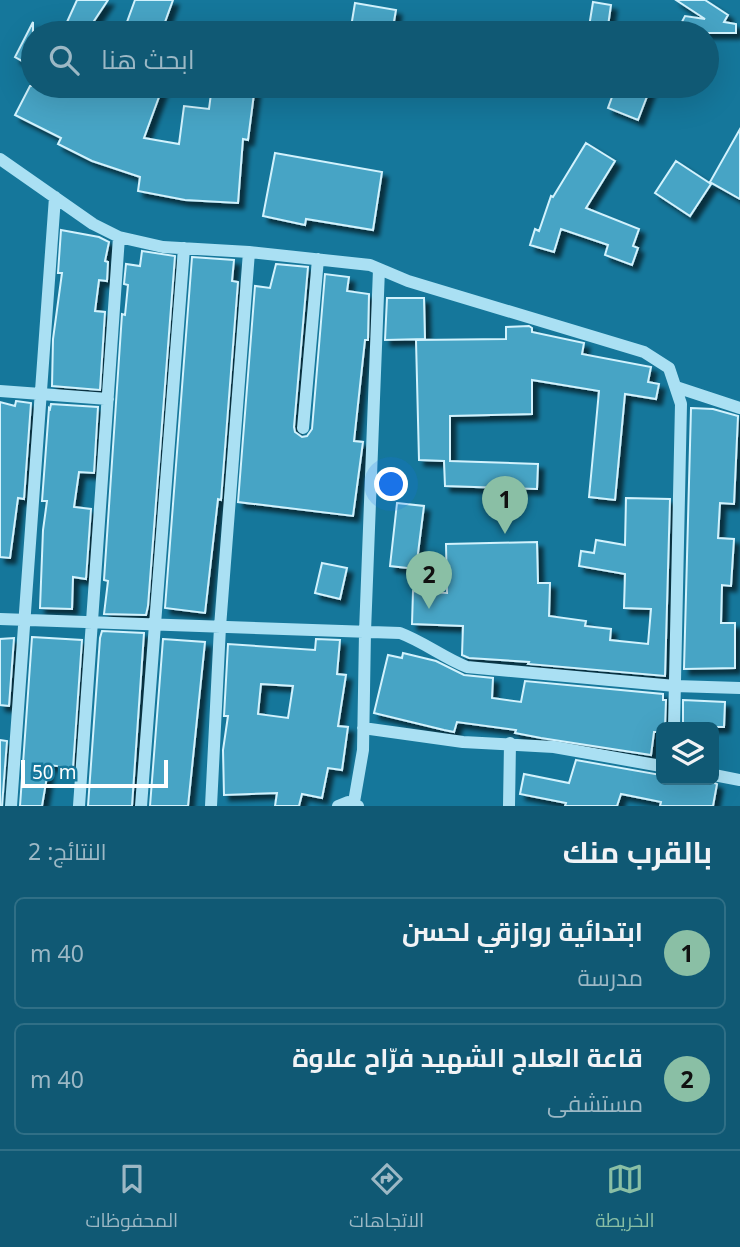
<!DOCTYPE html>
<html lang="ar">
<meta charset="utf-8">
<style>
body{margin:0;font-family:"Noto Sans",Cairo,sans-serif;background:#195f79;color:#f1f3f6;direction:rtl}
.controls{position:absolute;right:21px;bottom:21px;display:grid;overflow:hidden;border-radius:10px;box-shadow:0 7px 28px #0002}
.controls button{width:63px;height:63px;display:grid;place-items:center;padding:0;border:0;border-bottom:2px solid #306f86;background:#105974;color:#f1f3f6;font:35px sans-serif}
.scale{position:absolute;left:21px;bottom:18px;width:147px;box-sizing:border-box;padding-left:7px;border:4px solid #fff;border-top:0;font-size:19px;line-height:24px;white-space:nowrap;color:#fff;-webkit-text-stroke:5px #15779b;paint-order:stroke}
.you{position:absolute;left:392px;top:485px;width:24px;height:24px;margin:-18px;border:5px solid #fff;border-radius:50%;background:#1a73e8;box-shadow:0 0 0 10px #1a73e833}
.badge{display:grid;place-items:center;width:46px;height:46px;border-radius:50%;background:#8abfa5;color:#111;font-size:23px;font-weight:700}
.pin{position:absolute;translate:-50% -58px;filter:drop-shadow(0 2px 4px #0008)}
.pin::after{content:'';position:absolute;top:37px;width:24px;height:21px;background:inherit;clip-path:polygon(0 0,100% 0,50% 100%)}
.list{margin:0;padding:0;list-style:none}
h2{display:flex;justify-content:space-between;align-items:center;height:91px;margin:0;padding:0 28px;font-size:30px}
h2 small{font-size:23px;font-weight:400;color:#9cb8c5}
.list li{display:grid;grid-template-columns:46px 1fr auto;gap:21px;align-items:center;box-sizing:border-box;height:112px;margin:0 14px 14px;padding:0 14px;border:2px solid #306f86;border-radius:10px}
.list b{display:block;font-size:26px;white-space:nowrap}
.list p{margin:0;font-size:23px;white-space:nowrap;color:#9cb8c5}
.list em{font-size:23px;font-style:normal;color:#9cb8c5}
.icon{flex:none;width:38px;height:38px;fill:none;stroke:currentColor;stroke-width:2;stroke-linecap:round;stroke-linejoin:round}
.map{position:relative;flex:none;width:740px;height:806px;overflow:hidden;direction:ltr}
.search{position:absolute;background:#105974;box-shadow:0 7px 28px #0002;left:21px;right:21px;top:21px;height:77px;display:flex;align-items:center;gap:18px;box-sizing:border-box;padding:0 24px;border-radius:38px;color:#9cb8c5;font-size:26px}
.sheet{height:343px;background:#105974}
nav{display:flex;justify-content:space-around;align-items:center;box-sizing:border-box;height:98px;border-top:2px solid #306f86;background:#105974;font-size:19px;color:#9cb8c5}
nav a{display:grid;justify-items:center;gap:4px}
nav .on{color:#8abfa5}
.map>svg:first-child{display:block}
.building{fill:#46a4c5;stroke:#d2f2fd;stroke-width:2;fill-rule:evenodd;filter:url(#shadow)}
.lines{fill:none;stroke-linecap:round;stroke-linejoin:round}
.minor{stroke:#aae0f3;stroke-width:12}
</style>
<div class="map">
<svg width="740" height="806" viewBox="0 0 740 806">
<defs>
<filter id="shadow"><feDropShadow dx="5.5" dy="5.5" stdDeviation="2" flood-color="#0009"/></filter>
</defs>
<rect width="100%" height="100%" fill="#15779b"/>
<path class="building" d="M77 0H108L86 33H62Z
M135 0H173L161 33H123Z
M676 0H705L728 15 724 22 736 24V33H676L685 16 705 19Z
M593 2 611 5 607 33H588Z
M355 3 396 10 392 33H350Z
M33 22V67L15 57Z
M30 86H163L144 138 179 144 184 106 209 109 212 86H255L248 140 243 139 238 203 185 200 138 191 140 177 92 161 58 144 61 138 15 115Z
M616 86H651L638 120 608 108Z
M740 129V199L710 182Z
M586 143 615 161 586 208 639 229 633 246 638 248 632 265 605 255 608 245 561 229 554 252 530 245 535 229 539 231 551 196 553 197Z
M275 153 382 172 373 230 306 219 305 225 263 216Z
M676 161 711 184 690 216 655 193Z
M61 230 99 237 109 242 105 261 108 262 107 281 99 280 95 311 105 312 100 390 52 386 53 339 62 273H58Z
M142 251 175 256 148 606 146 615 104 614 108 581 104 580 122 314 125 315 128 285 124 284 126 264 140 266Z
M192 257 234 260 232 281 238 282 221 500 218 499 205 613 165 608Z
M276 264 308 267 294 427 295 432 302 437 307 436 312 429 325 274 349 277 347 291 369 294 368 340H365L354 441 363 442 353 516 238 502 255 286 270 288Z
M387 298H424L425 339 385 340Z
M529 326 532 328V332L584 343 582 354 651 367 648 382 659 384 656 399 625 394 615 500 589 497 599 391 532 380V414L450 416V461L538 464 537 489 445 486 444 461 419 460 416 340 506 339V327Z
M16 401 31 403 24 499 18 498 10 558 0 557V402L15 406Z
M51 404 98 407 94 473 79 472 74 507 91 509 86 579 73 577 72 609 40 608 43 530 47 501H42L49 408 50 409Z
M691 408 713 409 738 416 734 504 720 503 718 538 734 539 731 586 722 585 721 623H735V668L684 669Z
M626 498 670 499 665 676 528 664 529 662 469 658 462 655 463 626 412 624 413 591 447 593 446 544 537 542 538 583H550L549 616 586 621 585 626 611 629 610 640 648 644 651 609 624 608 625 574 579 566 581 551 594 553 596 540 625 545Z
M397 503 424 506 416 569 390 566Z
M322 563 347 568 340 599 315 593Z
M102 631 144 633 132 806H88L100 638Z
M32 637 82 640 73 768 49 765 42 806H20Z
M14 638 9 706 0 705V639Z
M163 639 205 642 188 806H150Z
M316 639 340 640 337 674 346 675 338 726 348 727 342 770 328 768 322 798 302 794 299 806H275L277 793 224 795 223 750 228 716H224L228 644 315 650ZM261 684 293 686 288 718 258 714Z
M403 653 436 661 464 675 493 678 492 698 521 702 525 681 663 694V700H666L665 727H660V732H654L651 755 541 738 515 733 516 730 457 722 454 732 444 730 374 713 388 655 402 658Z
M683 700 725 702 724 727H683Z
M0 740 7 741 2 806H0Z
M576 760 661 775V780H707L717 784 713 806H660L661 802 621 794 617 806H565L566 803 520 794 524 774 569 783Z"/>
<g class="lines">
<path class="minor" d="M0 159 93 224 119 237 163 247 249 252 370 265 408 281 644 352 669 368 681 404 674 727
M676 387 740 408
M0 391 108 399
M303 428 318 259
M0 619 400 633C424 642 444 658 467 667L675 686 740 688
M363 728 463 742 554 747 661 766
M714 775 740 780
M354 802 363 750 365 632 379 269
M11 806 55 197
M79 806 119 237
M141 806 184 248
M211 806 220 627 249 252
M338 806 348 802 358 806
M509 806 510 743"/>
</g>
</svg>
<div class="controls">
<button><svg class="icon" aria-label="layers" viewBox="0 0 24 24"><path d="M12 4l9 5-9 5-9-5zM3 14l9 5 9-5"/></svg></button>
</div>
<div class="scale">50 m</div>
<div class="you"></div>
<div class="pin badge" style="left:505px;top:534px">1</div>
<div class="pin badge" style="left:429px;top:609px">2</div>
<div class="search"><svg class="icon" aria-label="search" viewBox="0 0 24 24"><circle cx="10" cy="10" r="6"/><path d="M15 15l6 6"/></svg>ابحث هنا</div>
</div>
<section class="sheet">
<h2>بالقرب منك<small>النتائج: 2</small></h2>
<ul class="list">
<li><span class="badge">1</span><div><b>ابتدائية روازقي لحسن</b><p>مدرسة</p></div><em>40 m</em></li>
<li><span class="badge">2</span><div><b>قاعة العلاج الشهيد فرّاح علاوة</b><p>مستشفى</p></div><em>40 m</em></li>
</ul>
</section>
<nav>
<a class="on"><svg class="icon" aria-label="map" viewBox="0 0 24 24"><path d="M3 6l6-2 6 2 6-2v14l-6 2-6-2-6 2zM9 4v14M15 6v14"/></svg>الخريطة</a>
<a><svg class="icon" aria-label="directions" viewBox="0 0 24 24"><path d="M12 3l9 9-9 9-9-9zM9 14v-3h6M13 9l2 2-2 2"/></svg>الاتجاهات</a>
<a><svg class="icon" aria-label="saved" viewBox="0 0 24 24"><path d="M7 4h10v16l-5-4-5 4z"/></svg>المحفوظات</a>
</nav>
